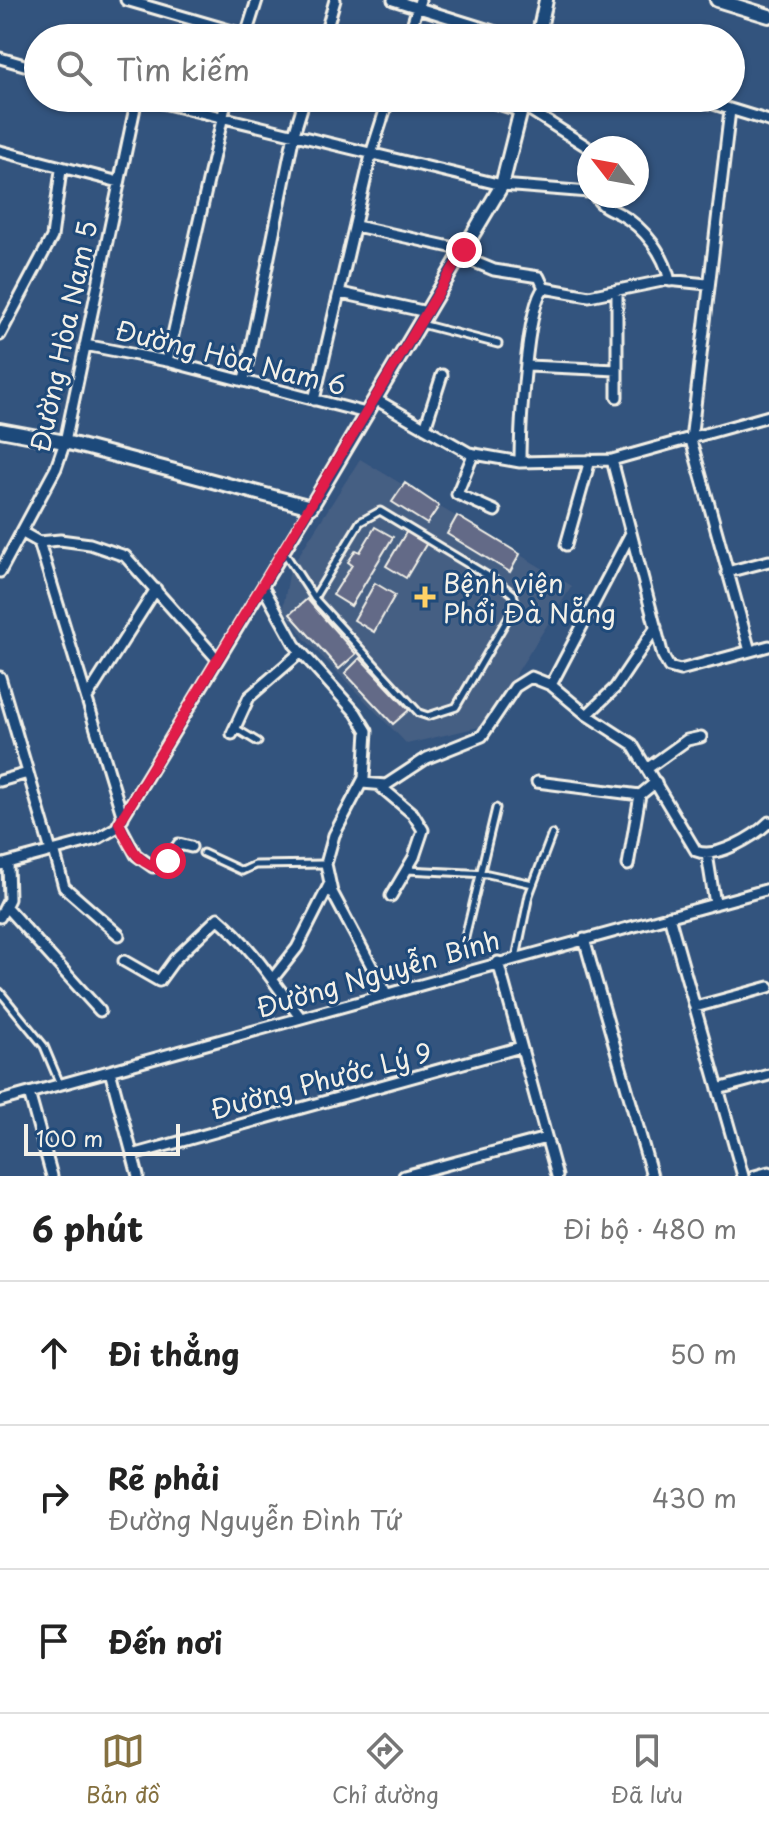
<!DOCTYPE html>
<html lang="vi">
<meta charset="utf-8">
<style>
body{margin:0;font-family:"Playpen Sans",sans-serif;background:#f2f2f2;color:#222}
.compass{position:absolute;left:577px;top:136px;width:72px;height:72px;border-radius:50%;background:#fff;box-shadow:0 2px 6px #0004;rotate:301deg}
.scale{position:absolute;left:24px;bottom:20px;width:156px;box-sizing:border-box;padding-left:8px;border:4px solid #f4f1e8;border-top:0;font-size:22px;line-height:28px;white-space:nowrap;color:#f4f1e8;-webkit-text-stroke:6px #1f4a7a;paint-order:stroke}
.stop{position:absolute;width:24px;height:24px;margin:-18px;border:6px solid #e11d48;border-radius:50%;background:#fff}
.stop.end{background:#e11d48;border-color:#fff;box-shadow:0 2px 8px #0008}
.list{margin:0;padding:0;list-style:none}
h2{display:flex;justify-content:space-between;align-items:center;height:104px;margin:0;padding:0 32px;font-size:34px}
h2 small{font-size:26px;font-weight:400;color:#767676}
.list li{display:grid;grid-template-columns:52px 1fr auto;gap:24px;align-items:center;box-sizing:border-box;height:144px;padding:0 32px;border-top:2px solid #e0e0e0}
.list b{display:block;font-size:30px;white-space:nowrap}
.list p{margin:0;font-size:26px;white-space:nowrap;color:#767676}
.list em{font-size:26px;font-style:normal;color:#767676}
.icon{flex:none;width:44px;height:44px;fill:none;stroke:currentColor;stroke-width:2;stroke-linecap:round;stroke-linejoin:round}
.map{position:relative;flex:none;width:769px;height:1176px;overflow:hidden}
.search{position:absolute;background:#fff;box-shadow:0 2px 6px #0004;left:24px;right:24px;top:24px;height:88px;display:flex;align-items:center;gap:20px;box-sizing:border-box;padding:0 28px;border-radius:44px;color:#767676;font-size:30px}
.sheet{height:536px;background:#fff}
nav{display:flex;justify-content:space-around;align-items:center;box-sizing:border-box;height:112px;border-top:2px solid #e0e0e0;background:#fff;font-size:22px;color:#767676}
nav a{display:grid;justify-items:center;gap:4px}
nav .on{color:#857141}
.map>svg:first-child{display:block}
.built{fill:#455e83}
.building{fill:#636b87;stroke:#f4f1e8;stroke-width:2}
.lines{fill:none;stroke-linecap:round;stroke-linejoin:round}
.service-casing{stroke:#f4f1e8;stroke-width:11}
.minor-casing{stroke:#f4f1e8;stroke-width:15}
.tertiary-casing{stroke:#f4f1e8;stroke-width:18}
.service{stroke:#1f4a7a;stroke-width:5}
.minor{stroke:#1f4a7a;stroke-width:9}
.tertiary{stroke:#1f4a7a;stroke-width:12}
.route{stroke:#e11d48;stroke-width:10}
.poi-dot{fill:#ffd166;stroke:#1f4a7a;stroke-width:3}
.labels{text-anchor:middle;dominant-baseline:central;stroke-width:6;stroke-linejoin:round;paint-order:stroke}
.street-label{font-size:26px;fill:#f4f1e8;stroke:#1f4a7a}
.poi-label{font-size:26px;fill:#f4f1e8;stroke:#1f4a7a;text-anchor:start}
</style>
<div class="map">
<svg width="769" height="1176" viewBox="0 0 769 1176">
<rect width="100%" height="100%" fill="#33547e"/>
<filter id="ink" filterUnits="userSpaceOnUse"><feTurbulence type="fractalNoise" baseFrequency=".0125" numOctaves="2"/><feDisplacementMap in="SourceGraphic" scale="16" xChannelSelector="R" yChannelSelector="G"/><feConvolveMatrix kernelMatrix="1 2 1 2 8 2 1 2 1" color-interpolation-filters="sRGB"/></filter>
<g filter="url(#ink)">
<path class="built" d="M360 459 572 586 483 726 407 744 304 638 283 608 290 569Z"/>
<path class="building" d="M405 483 439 506 427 524 392 502Z
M457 516 520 554 510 572 447 534Z
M375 527 393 537 351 606 333 595 352 565 348 562 356 550 360 552Z
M408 529 428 541 406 578 386 566Z
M375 583 395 595 374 632 354 620Z
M307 599 356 654 339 669 290 614Z
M360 658 409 710 393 724 345 673Z"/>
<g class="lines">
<defs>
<path id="service" d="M421 324 498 344
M284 552 314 598 419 713 428 716 456 707 516 604 513 594 498 582 380 511 360 522 314 598
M235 728 258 742
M203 853 242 871 255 865 325 864
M407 870 488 874 533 884
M462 950 496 808
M516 958 529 895 552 834
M0 992 44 1046 60 1084"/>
<path id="minor" d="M126 0 246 35
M393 0 515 38
M245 38 257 0
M324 38 335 0
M408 38 420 0
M0 58 38 69
M142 98 502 185 589 192
M478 98 521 111
M694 98 769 121
M522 105 586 146
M730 110 691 440 750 651
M0 151 119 182
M595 196C603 208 609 208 620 214 645 228 664 254 670 281
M356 226 464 250
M460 256 494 270 539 277 544 288
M544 288 589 296 667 280 707 284
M341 293 427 312
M0 335 52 237 61 170
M85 345 167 361 366 413
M167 361 227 98
M528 366 617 370
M244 380 294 134 305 98
M617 397V290
M375 399 469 453 520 462 612 460 769 416
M314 400 372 151 389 98
M425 428 442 375
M473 455 457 494 495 511
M612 460 663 656 669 667 680 670 769 646
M520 462C520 432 526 306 544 288
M23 533 39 542 60 540 90 544 125 556 218 660
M39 542 123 818
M566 545 590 460
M0 572 56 468 65 442 137 98
M727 572 769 561
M263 587 295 645 356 713 367 731 364 778 334 835 326 864 332 892 386 993
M0 677 51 851
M551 685 631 533
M88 696 156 589
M587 715 615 688 656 627
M232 734 249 697 301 652
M648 768 687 740 701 737
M0 781 28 773
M537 782 640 795
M362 783 386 785 427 758 482 736 515 687 531 677 551 685 587 715 632 744 696 851C716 860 755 836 769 822
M381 787 413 814 423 830 414 857 391 896
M119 823 136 855 153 867 165 864 179 844 191 847
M54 850 64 887 119 935
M707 854 715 904
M0 865 97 839 116 828 311 507
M628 865 640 795 656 782
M6 907 100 1011
M669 916 743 1176
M0 917 9 899 8 863
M584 939 652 1176
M124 961 159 981 175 959 218 918C253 948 273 982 300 1017
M498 962 557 1176
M274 977 297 948 329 885
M695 1007 769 987
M110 1071 138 1176
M718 1089 769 1075
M29 1093 52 1176
M0 1101 769 889
M132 1155 521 1047
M404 1176 546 1138
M755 1176 769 1172"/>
<path id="tertiary" d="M717 0 769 16
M538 38 546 0
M0 430 65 442 311 507 502 185 524 98"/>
</defs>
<use href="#service" class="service-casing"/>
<use href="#minor" class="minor-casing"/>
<use href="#tertiary" class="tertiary-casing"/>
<use href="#service" class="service"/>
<use href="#minor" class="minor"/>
<use href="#tertiary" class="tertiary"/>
</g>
</g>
<g class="lines" filter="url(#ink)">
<path class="route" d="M168 861 157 867C136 863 127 841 119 823L464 250"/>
</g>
<path class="poi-dot" d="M421 585h8v8h8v8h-8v8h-8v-8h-8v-8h8z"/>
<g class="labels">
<g class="street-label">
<text transform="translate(63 336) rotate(-78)">Đường Hòa Nam 5</text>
<text transform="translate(231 357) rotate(14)">Đường Hòa Nam 6</text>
<text transform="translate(378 973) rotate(-16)">Đường Nguyễn Bính</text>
<text transform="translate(321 1080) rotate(-15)">Đường Phước Lý 9</text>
</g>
<g class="poi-label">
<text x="443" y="582">Bệnh viện<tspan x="443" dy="30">Phổi Đà Nẵng</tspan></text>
</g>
</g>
</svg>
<svg class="compass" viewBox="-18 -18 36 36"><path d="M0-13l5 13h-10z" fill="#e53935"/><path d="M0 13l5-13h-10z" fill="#767676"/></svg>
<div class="scale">100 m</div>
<div class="stop" style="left:168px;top:861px"></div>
<div class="stop end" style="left:464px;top:250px"></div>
<div class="search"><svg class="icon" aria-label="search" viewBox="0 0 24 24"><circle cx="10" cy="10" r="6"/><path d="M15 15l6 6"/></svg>Tìm kiếm</div>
</div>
<section class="sheet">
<h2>6 phút<small>Đi bộ · 480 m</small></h2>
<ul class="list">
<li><svg class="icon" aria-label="ahead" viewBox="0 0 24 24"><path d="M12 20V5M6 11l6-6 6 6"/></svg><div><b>Đi thẳng</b></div><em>50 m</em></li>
<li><svg class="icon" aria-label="right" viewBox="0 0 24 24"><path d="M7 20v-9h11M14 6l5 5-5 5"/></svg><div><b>Rẽ phải</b><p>Đường Nguyễn Đình Tứ</p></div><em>430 m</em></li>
<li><svg class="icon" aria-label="arrive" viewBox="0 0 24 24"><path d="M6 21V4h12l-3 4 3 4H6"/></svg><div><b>Đến nơi</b></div></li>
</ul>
</section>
<nav>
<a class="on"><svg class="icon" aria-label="map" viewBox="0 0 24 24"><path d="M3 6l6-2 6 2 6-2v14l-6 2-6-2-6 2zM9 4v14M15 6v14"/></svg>Bản đồ</a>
<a><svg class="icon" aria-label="directions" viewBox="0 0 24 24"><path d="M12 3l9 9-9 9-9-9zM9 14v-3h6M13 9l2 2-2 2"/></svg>Chỉ đường</a>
<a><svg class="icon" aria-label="saved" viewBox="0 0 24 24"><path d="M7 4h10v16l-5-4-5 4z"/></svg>Đã lưu</a>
</nav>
